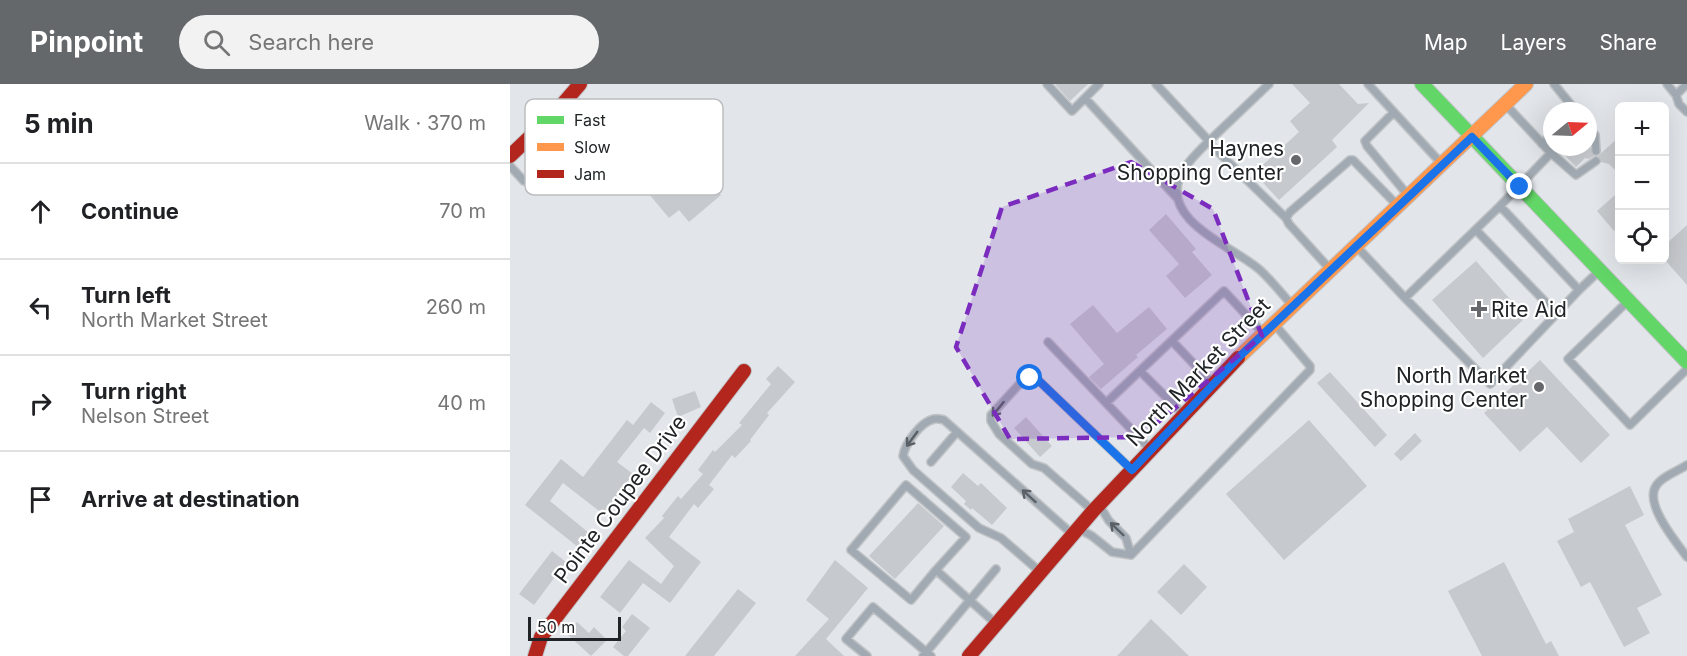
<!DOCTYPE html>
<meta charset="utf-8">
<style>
body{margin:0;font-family:Inter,sans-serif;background:#f2f2f2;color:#202124}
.controls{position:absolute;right:18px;top:18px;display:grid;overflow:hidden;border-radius:9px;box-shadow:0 6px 24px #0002}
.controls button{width:54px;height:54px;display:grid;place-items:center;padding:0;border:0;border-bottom:2px solid #e0e0e0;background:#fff;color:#202124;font:30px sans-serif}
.compass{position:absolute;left:1033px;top:18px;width:54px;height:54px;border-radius:50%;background:#fff;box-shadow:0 6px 24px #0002;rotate:71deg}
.scale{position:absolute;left:18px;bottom:15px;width:93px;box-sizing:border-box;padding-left:6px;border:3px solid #202426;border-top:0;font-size:16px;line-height:21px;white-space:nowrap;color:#202426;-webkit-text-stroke:4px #fff;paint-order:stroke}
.stop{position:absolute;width:18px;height:18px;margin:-14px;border:4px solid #1a73e8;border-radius:50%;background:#fff}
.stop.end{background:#1a73e8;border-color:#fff;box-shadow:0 2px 6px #0008}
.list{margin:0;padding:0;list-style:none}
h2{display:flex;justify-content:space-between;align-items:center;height:78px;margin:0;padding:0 24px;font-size:26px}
h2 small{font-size:20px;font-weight:400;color:#757577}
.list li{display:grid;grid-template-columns:39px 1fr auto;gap:18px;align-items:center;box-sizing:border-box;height:96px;padding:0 24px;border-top:2px solid #e0e0e0}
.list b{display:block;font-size:22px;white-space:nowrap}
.list p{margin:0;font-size:20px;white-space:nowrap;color:#757577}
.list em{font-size:20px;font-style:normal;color:#757577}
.icon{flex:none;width:33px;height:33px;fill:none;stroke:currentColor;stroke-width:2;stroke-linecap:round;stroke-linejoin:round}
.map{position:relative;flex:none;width:1177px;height:572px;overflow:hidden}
header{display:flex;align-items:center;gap:36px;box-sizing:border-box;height:84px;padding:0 30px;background:#64686b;color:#fff}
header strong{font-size:28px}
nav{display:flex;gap:33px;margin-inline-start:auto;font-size:21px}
.search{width:420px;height:54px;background:#f2f2f2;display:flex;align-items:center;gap:15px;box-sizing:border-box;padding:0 21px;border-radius:33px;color:#757577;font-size:22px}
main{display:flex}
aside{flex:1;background:#fff}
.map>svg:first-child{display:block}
.building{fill:#c6c9cd}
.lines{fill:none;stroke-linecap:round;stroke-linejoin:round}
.lane-casing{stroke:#c0c3c6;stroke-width:10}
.fast-casing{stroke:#c0c3c6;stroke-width:16}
.slow-casing{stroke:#c0c3c6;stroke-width:16}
.jam-casing{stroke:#c0c3c6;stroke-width:16}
.lane{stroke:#a1aab2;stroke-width:7}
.fast{stroke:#63d668;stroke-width:14}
.slow{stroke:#ff974d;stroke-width:14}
.jam{stroke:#b3261e;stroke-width:14}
.oneway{stroke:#5a6065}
.route{stroke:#1a73e8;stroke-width:8}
.marked{fill:#7b2cbf;fill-opacity:0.2;stroke:#7b2cbf;stroke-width:4.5;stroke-dasharray:12 8;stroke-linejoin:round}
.poi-dot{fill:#64686b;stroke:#fff;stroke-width:2}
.labels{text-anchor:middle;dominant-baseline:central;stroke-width:4.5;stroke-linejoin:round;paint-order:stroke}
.poi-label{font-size:21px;fill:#202426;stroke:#fff;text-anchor:end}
.street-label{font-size:21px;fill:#202426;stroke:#fff}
.key{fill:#fff;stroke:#bcbdbe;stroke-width:1.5}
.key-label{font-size:16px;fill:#202426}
</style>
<header>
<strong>Pinpoint</strong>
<div class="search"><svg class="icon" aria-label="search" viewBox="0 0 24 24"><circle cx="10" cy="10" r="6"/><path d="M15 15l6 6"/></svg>Search here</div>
<nav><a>Map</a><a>Layers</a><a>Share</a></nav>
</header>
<main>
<aside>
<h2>5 min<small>Walk · 370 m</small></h2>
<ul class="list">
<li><svg class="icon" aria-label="ahead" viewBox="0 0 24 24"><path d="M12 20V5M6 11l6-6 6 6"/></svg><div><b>Continue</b></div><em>70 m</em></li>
<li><svg class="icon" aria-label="left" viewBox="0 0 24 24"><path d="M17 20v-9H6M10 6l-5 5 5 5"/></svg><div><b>Turn left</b><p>North Market Street</p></div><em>260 m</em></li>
<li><svg class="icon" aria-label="right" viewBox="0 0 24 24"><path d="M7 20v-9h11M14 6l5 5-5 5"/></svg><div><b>Turn right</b><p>Nelson Street</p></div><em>40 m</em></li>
<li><svg class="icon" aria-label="arrive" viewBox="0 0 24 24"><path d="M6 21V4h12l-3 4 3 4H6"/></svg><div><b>Arrive at destination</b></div></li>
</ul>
</aside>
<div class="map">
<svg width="1177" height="572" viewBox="0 0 1177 572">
<rect width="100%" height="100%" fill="#e2e6ea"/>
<path class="building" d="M545 0H578L560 17Z
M782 0H829L848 20 859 19 822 56 827 63 769 116 744 89 789 48 780 37 800 19Z
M143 31 211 111 179 138 169 126 159 134 102 66Z
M1110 52V91L1099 80 1091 78 1088 72Z
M1047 63H1080L1084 72 1079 75 1075 74 1066 83Z
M1105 111 1110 117V142L1104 147 1087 127Z
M656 130 686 165 682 168 702 191 675 214 656 192 669 180 639 146Z
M1177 141V201L1155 176V161Z
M966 177 1016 233 973 274 922 216Z
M583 221 607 249 639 223 657 245 626 271 628 273 591 305 579 293 594 280 560 240Z
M1030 276 1100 351 1071 379 1037 343 1010 368 974 329Z
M268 282 285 298 257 329 259 331 240 356 241 357 225 374 222 371 199 401 204 405 188 424 184 420 159 453 191 478 160 519 133 499 110 529 90 513 119 476 151 500 164 482 135 454 154 434 152 432 168 412 171 415 193 390 188 386 203 366 205 368 232 341 229 339 261 300 256 295Z
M820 288 877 351 865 363 807 299Z
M185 307 191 323 168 333 162 315Z
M141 318 155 329 140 349 134 344 107 378 123 390 93 430 53 399 40 417 79 449 68 463 15 421 51 375 73 393 117 336 123 341Z
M516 333 542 362 530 373 504 344Z
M799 336 857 402 774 476 716 410Z
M905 349 912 357 891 377 884 370Z
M453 389 468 402 471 399 497 424 482 441 462 424 461 426 454 420 456 417 441 403Z
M1120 402 1134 431 1115 441 1152 511 1127 524 1140 549 1114 563 1080 498 1071 503 1047 457 1064 448 1058 435Z
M408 419 434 442 385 495 359 472Z
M42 467 56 478 24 521 9 510Z
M325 476 358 504 316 555 334 572H285L319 535 296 516Z
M994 478 1036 560 1041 557 1049 572H972L938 507Z
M674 480 697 503 671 531 647 508Z
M228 505 246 519 204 572H175Z
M122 530 140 544 118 572H114L103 563 116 547 112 543Z
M641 535 679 572H607Z
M67 538 79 549 84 543 97 556 81 572 56 549Z"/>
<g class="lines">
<defs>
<path id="lane" d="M537 0 562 27 575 14
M589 0 575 14 667 114
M646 0 699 57C689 67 676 79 670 93 651 137 724 163 750 186 761 196 771 209 781 220
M759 0 699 57 702 62 776 134
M858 0 930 78
M1044 0 1066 27
M1157 0 1166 11 1177 0
M1166 11 1169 20 1177 28
M998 23 1041 69
M884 28 855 57 857 62 896 109
M1078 42 1085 51 1086 67
M1032 60 1042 51
M1086 77 1066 91 1041 69 990 122 1069 206 1088 188
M0 82 14 97 29 98 55 75 53 63 35 42
M966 146 1047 230
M848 164 895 214 990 122
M818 183 779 140 776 134 780 128 840 76H843L886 120
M895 214 980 300 1069 206
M1117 218 1058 275 1120 341 1177 285
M662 257 701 298
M538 258 639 364
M630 287 673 330
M596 319 714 207 753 249
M421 378 447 348
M1177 381C1168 387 1151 393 1146 402 1134 420 1166 458 1177 473
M591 424 599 437 616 454 621 471
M581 425 534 384 522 380 489 350 481 337V331L514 295 526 294 620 384
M571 446 582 452 602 468 621 471
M621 471 800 286V282L766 242
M426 486 456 453 396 401 341 466 401 516 426 486 484 538
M528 486 491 454 469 444 403 386 393 372C395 360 410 338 424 335 427 334 430 335 434 336L561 449
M357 572 336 555 363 523 421 572
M413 572 486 485"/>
<path id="fast" d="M912 0 1177 278"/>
<path id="slow" d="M728 274 1016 0"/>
<path id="jam" d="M0 72 45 29 70 0
M25 572 31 553 234 287
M459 572 583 427 728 274"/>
</defs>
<use href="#lane" class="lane-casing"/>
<use href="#fast" class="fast-casing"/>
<use href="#slow" class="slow-casing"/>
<use href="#jam" class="jam-casing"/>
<use href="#lane" class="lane"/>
<use href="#fast" class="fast"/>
<use href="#slow" class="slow"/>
<use href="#jam" class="jam"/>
</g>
<defs><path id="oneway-shaft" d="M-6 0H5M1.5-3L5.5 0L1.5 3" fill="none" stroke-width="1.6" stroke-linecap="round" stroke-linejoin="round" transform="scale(1.5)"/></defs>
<g class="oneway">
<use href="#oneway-shaft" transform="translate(488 325) rotate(129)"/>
<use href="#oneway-shaft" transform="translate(402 355) rotate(126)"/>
<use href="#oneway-shaft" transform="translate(519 412) rotate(-138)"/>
<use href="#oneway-shaft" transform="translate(607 445) rotate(-136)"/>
</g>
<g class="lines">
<path class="route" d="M520 294H526L622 386 731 271 962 53 1010 103"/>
</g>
<path class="marked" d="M621 78 703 125 752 252 630 353 500 355 446 263 492 123Z"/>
<g class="poi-dot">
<circle cx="786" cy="76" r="6"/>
<path d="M966 216h6v6h6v6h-6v6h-6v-6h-6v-6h6z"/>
<circle cx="1029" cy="303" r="6"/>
</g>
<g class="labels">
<g class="poi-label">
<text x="774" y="64">Haynes<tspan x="774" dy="24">Shopping Center</tspan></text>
<text x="981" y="225" text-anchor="start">Rite Aid</text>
<text x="1017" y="291">North Market<tspan x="1017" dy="24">Shopping Center</tspan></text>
</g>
<g class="street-label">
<text transform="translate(688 288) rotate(-46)">North Market Street</text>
<text transform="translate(110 415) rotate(-53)">Pointe Coupee Drive</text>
</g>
</g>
<rect x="15" y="15" width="198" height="96" rx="9" class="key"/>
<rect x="27" y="32" width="27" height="8" fill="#63d668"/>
<rect x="27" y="59" width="27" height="8" fill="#ff974d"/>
<rect x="27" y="86" width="27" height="8" fill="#b3261e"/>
<g class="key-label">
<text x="64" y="42">Fast</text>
<text x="64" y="69">Slow</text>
<text x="64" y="96">Jam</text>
</g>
</svg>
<div class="controls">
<button>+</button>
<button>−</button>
<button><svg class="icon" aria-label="locate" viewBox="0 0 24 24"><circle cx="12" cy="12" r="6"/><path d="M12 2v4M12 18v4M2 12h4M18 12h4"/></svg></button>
</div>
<svg class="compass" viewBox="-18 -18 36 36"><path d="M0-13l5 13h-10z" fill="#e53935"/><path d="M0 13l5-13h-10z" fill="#757577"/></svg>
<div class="scale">50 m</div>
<div class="stop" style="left:520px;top:294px"></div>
<div class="stop end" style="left:1010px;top:103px"></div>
</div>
</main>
